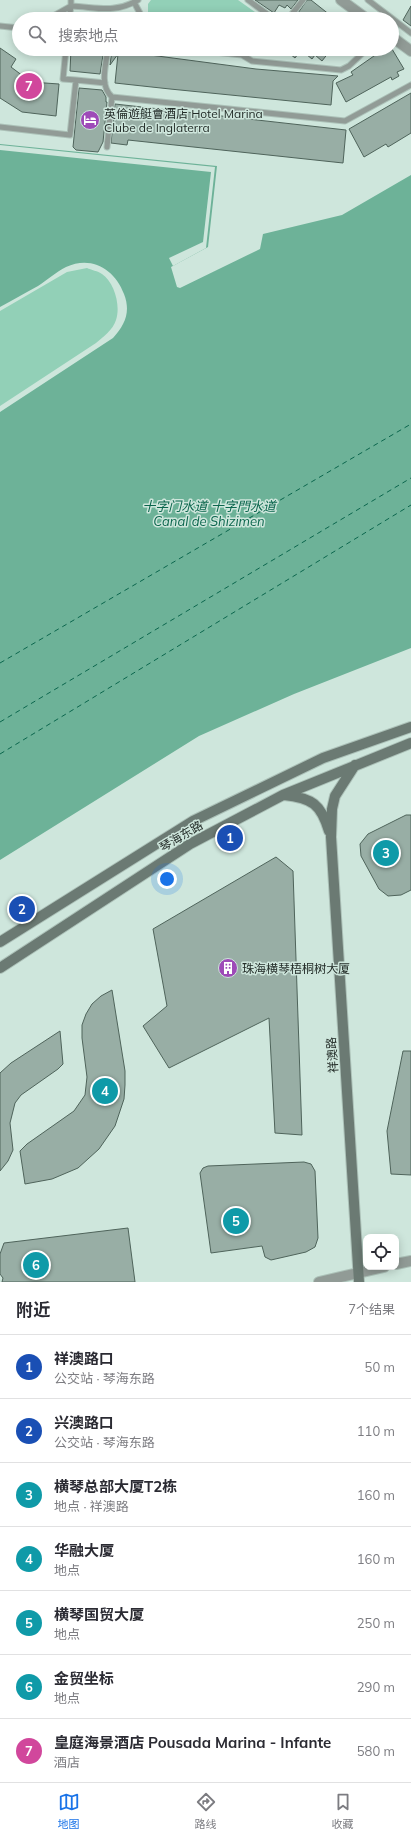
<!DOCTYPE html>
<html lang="zh">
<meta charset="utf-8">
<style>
body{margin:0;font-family:Mulish,"Noto Sans SC",sans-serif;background:#f7f7f7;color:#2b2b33}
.controls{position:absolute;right:12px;bottom:12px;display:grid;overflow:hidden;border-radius:8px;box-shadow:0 2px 10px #0003}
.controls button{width:36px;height:36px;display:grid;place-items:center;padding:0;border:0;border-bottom:1px solid #e1e1e2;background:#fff;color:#2b2b33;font:20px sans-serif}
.you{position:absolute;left:167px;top:879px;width:14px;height:14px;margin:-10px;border:3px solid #fff;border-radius:50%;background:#1a73e8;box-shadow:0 0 0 6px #1a73e833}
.badge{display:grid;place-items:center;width:26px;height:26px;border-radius:50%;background:#1a73e8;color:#fff;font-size:13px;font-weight:700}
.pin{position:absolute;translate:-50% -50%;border:2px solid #fff;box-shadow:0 1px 4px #0006}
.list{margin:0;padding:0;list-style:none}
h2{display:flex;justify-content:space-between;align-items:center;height:52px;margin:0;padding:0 16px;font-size:17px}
h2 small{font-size:13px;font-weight:400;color:#7c7c81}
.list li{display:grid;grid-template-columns:26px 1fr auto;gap:12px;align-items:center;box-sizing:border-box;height:64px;padding:0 16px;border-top:1px solid #e1e1e2}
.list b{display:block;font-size:15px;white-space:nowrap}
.list p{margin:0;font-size:13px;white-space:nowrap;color:#7c7c81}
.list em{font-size:13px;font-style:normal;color:#7c7c81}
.icon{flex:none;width:22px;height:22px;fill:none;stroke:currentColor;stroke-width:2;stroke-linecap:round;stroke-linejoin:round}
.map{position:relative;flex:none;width:411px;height:1282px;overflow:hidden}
.search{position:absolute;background:#fff;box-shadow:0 2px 10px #0003;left:12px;right:12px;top:12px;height:44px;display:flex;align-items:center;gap:10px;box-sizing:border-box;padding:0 14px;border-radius:22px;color:#7c7c81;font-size:15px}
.sheet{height:500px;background:#fff}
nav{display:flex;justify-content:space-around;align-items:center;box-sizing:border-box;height:56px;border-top:1px solid #e1e1e2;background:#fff;font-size:11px;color:#7c7c81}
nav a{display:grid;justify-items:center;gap:2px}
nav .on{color:#1a73e8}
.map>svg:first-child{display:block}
.green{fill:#92d0b7}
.water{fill:#6db298}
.pier{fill:#cee6dc}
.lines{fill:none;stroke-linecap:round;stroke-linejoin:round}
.ferry{stroke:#0b664d;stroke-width:1;stroke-dasharray:5 4;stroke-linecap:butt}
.building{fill:#98aea5;stroke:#4f645b}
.lane-casing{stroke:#acc1b8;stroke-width:7}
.street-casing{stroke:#acc1b8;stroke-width:12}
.secondary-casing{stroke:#acc1b8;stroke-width:12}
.lane{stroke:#919b96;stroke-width:5}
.street{stroke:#919b96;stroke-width:10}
.secondary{stroke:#6b7a73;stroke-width:10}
.labels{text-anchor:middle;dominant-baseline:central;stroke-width:3;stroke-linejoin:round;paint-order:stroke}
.poi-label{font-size:12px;fill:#232c28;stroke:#cee6dc;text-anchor:start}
.street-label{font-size:12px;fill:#232c28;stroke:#cee6dc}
.water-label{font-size:13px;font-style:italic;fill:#0b664d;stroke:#cee6dc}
</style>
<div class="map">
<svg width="411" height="1282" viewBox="0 0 411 1282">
<rect width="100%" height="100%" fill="#cee6dc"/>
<path class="green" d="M151 0H238L265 19H151L148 14V4Z
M87 268C91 270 98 271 102 274 114 282 121 305 116 320 113 330 103 337 96 343L0 406V311L67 272Z"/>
<path class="water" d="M0 144 217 166 208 247 171 267 177 287 180 288 260 249 263 234 342 215 411 175V648L294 694 199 736 0 860V412L113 338C125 325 131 312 124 294 115 269 91 255 66 267 56 272 47 280 38 286 25 293 13 300 0 307Z"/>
<path class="pier" d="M0 145 215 167 206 248 173 266 169 258 203 242 211 172 0 150Z"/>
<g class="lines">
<path class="ferry" d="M0 663 411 424
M0 722 411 478
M0 754 411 505"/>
</g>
<path class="building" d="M255 0H298L291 9 287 5 285 8 279 5 274 13Z
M307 0H311L335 19H306L298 13Z
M411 6V26L403 20Z
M0 48 16 59 11 67 31 82 59 84 56 116 22 112 0 98Z
M71 49H104L100 74 70 71Z
M284 49H325L329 52 322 61 315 55 312 59 301 50 295 58Z
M384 49H392L404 69 397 72 399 76 392 80 391 77 346 102 336 83 353 75 351 72Z
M112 50 256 69 338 76 333 81 331 105 170 89 115 83 118 54 110 65Z
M79 88 102 90 106 97V102H107L103 142 98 152 76 150 73 147Z
M411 93V133L388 147 386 144 364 157 349 129Z
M115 104 346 130 343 163 128 140 127 145 111 143Z
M406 815H411V890L401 895 388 896 379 889 361 856 360 844 368 834Z
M276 857 293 871 302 1135 275 1133 269 1018 169 1068 143 1026 167 1006 153 929Z
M112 990 125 1071V1085L124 1099 115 1126 99 1149 78 1168 52 1179 25 1184 20 1151 27 1144 74 1111 85 1095 87 1077 82 1038V1025L86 1014 92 1004 101 996Z
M60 1031 63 1064 58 1069 21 1095 15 1103 10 1123 13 1150 8 1161 0 1171V1073L11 1063Z
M403 1051H411V1175L391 1174 387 1131Z
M304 1162 311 1164 315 1171 318 1238 315 1247 306 1252 271 1260 265 1257 262 1246 211 1253 200 1173 203 1168 208 1166Z
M128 1228 135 1282H2L3 1278 0 1274V1254L4 1243Z"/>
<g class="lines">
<defs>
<path id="lane" d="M248 0 274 19
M368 0 411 33
M134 2 143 19
M48 19 71 6V0
M69 19 71 6C97 7 114 14 138 0
M288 19 303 0
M0 26 19 28
M66 49 63 79 76 80
M188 49 242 55 252 61 341 70 349 66 367 49
M112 97 345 121 411 85
M0 127 70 135 76 80 105 83
M107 147 112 97C99 86 106 64 108 49"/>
<path id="street" d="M341 0 367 19
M392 37 411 51
M396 1264 411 1261
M319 1282 384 1267"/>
<path id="secondary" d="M355 765 335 796 332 809 331 837 359 1282
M284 795C312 798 321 804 329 831
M0 942 193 821 323 758 411 727
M0 968 190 844 283 795 411 743"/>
</defs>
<use href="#lane" class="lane-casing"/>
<use href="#street" class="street-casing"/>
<use href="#secondary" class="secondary-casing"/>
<use href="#lane" class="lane"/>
<use href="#street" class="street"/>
<use href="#secondary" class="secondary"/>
</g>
<defs>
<symbol id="hotel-disc" viewBox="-11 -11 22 22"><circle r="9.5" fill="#9e4ab8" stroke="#cee6dc"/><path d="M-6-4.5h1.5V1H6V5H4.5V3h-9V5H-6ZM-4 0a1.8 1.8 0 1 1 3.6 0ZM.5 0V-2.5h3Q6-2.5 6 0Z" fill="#fff"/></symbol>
<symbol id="building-disc" viewBox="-11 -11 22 22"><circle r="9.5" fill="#9e4ab8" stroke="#cee6dc"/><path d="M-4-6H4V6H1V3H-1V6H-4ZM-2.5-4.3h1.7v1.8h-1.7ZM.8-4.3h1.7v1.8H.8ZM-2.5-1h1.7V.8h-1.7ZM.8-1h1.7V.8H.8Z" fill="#fff"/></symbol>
</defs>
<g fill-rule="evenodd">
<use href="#hotel-disc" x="79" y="109" width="22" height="22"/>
<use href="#building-disc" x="217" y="957" width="22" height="22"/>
</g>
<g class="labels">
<g class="poi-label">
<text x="104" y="113">英倫遊艇會酒店 Hotel Marina<tspan x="104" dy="14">Clube de Inglaterra</tspan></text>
<text x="242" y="968">珠海横琴梧桐树大厦</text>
</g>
<g class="street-label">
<text transform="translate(181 836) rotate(-31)">琴海东路</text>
<text transform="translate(332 1055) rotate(-94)">祥澳路</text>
</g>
<g class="water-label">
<text x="209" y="506">十字门水道 十字門水道<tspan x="209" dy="15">Canal de Shizimen</tspan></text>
</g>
</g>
</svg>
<div class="controls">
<button><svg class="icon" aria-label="locate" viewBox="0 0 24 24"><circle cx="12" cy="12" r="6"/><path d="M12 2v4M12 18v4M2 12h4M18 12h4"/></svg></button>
</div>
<div class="you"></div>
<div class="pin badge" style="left:230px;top:838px;background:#1a4fb4">1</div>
<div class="pin badge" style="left:22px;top:909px;background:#1a4fb4">2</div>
<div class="pin badge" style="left:386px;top:853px;background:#0f9aa8">3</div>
<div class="pin badge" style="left:105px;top:1091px;background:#0f9aa8">4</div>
<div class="pin badge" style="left:236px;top:1221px;background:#0f9aa8">5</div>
<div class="pin badge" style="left:36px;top:1265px;background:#0f9aa8">6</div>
<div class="pin badge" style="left:29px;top:86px;background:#d1479c">7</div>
<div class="search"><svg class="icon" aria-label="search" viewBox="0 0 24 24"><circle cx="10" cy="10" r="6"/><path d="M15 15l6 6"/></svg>搜索地点</div>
</div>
<section class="sheet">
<h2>附近<small>7个结果</small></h2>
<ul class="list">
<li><span class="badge" style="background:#1a4fb4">1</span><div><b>祥澳路口</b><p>公交站 · 琴海东路</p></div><em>50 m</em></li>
<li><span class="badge" style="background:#1a4fb4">2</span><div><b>兴澳路口</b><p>公交站 · 琴海东路</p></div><em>110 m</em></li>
<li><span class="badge" style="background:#0f9aa8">3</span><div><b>横琴总部大厦T2栋</b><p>地点 · 祥澳路</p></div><em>160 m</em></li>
<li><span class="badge" style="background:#0f9aa8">4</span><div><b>华融大厦</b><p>地点</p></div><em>160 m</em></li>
<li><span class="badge" style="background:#0f9aa8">5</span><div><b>横琴国贸大厦</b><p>地点</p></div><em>250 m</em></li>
<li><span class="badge" style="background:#0f9aa8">6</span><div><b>金贸坐标</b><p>地点</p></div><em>290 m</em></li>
<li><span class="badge" style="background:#d1479c">7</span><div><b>皇庭海景酒店 Pousada Marina - Infante</b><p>酒店</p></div><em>580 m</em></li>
</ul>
</section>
<nav>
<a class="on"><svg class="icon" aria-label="map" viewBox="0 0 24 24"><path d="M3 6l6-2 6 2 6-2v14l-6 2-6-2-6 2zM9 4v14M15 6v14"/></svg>地图</a>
<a><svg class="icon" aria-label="directions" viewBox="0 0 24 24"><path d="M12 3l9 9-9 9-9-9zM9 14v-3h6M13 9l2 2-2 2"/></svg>路线</a>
<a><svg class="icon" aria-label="saved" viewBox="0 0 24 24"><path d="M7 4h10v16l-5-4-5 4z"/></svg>收藏</a>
</nav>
